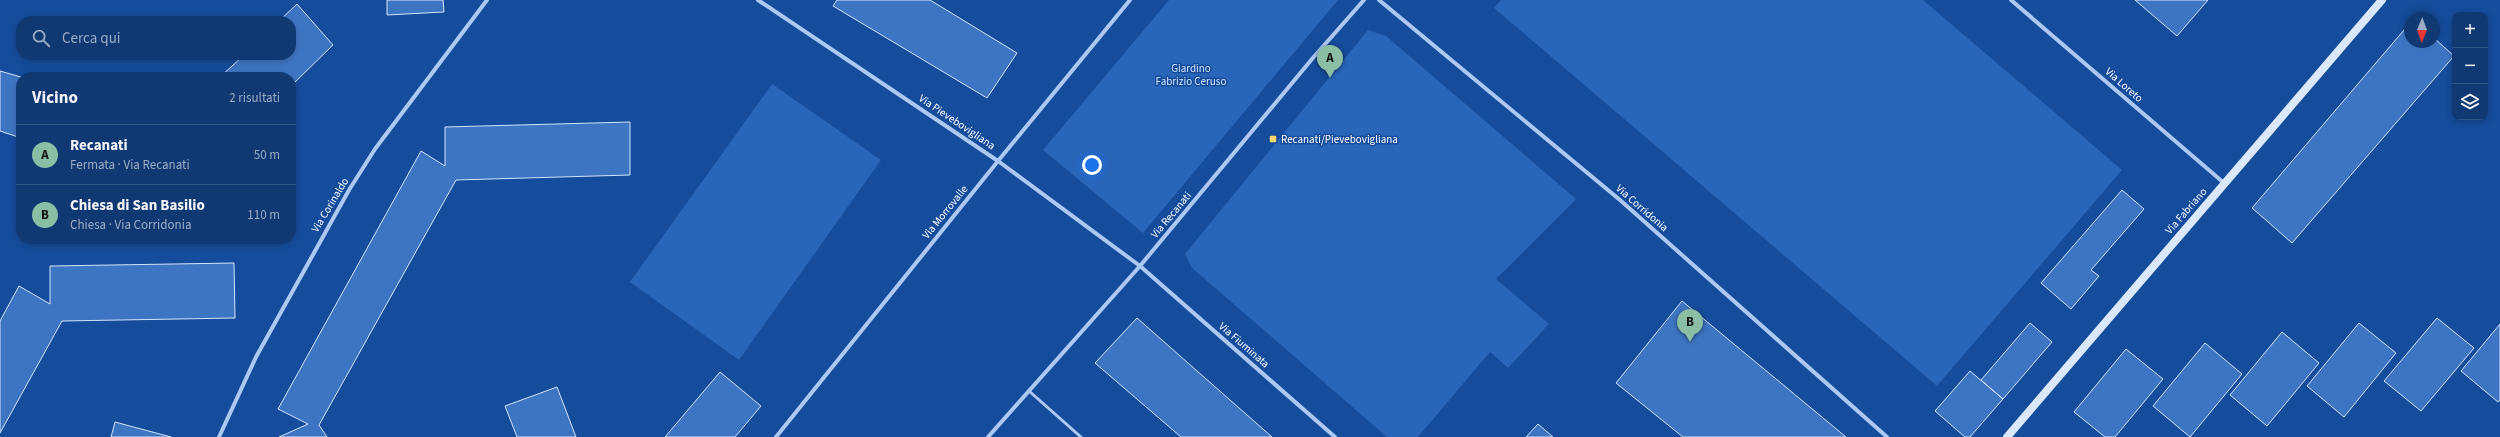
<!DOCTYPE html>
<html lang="it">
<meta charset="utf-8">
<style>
body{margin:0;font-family:"Source Sans 3",sans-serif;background:#194079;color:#f1f3f6}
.controls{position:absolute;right:12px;top:12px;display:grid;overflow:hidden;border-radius:8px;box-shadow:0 2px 6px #0003}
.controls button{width:36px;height:36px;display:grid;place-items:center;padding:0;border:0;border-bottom:1px solid #305386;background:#103974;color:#f1f3f6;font:20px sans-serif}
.compass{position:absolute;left:2404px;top:12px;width:36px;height:36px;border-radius:50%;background:#103974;box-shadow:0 2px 6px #0003;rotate:181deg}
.you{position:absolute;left:1092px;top:165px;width:14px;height:14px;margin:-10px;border:3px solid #fff;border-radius:50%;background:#1a73e8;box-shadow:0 0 0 6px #1a73e833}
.badge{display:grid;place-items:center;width:26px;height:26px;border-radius:50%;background:#8abfa5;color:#111;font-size:13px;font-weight:700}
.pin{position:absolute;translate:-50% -33px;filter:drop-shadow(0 1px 2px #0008)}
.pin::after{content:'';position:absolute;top:21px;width:14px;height:12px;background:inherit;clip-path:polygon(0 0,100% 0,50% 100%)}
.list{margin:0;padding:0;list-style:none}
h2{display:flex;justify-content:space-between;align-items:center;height:52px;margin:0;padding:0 16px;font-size:17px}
h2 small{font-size:13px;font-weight:400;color:#9cacc5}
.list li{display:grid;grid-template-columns:26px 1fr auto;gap:12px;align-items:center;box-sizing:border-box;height:60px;padding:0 16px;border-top:1px solid #305386}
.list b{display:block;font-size:15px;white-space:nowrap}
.list p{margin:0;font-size:13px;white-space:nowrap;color:#9cacc5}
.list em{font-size:13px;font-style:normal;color:#9cacc5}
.icon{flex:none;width:22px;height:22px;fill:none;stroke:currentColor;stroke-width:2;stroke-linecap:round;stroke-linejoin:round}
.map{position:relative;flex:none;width:2500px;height:437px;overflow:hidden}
.search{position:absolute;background:#103974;box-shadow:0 2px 6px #0003;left:16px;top:16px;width:280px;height:44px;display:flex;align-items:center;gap:10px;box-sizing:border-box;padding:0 14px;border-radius:16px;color:#9cacc5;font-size:15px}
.panel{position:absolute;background:#103974;box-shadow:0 2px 6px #0003;left:16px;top:72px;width:280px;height:172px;border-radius:16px}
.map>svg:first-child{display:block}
.green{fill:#2965b9}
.building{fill:#3e75c2;stroke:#d3e5fd}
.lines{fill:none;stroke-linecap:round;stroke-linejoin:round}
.lane{stroke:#abc9f3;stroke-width:3}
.street{stroke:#abc9f3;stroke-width:4}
.secondary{stroke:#dae8fc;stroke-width:8}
.poi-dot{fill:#ffd96d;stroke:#154c9b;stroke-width:1.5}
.labels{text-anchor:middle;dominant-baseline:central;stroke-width:3;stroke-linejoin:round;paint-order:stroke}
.park-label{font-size:11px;fill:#d3e5fd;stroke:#154c9b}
.street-label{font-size:11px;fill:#fff;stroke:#154c9b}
.poi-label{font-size:11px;fill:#fff;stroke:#154c9b;text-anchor:start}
</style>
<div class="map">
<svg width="2500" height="437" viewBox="0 0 2500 437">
<rect width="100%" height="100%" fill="#154c9b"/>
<path class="green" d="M1169 0H1338L1143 233 1043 150Z
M1501 0H1923L2122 170 1937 386 1494 8Z
M1368 30 1386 36 1576 199 1496 279 1549 324 1508 368 1490 352 1418 437H1387L1192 268 1185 254Z
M772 84 881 160 739 360 630 282Z"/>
<path class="building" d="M387 0H443L444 12 387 15Z
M837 0H930L1017 53 987 98 833 6Z
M2135 0H2208L2177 36Z
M297 4 333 45 291 86V77H220L244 55H291V21H279Z
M2410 23V42H2434V38L2454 56 2292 243 2252 208Z
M0 71 21 77V138L0 131Z
M630 122V175L456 180 319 425 327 437H279L308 424 278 409 421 151 445 166V127Z
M2122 190 2144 209 2091 270 2099 276 2071 309 2041 283Z
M234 263 235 318 62 321 0 433V321L19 286 50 304V266Z
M1682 301 1846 437H1683L1616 383Z
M1137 318 1272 437H1181L1095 363Z
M2437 318 2474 348 2421 411 2384 381Z
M2030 323 2052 342 2003 399 1981 380Z
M2359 323 2396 353 2344 417 2307 386Z
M2500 324V400L2498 402 2461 371Z
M2282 332 2319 363 2267 426 2230 395Z
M2205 343 2242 374 2190 437 2153 406Z
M2126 349 2163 379 2115 437H2105L2074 412Z
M1970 371 2003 399 1970 437H1965L1935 411Z
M720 372 761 406 735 437H665Z
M557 387 576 437H517L505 406Z
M115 422 171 437H111Z
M1538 424 1553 437H1526Z"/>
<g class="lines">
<path class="lane" d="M1029 391 1081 437"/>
<path class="street" d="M758 0 998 161 1140 266 1335 437
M1379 0 1620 200 1887 437
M2011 0 2224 183
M219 437 256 357 349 190 375 149 487 0
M776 437 998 161 1130 0
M988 437 1140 266 1312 59 1364 0"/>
<path class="secondary" d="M2007 437 2382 0"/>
</g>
<rect class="poi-dot" x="1269" y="135" width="8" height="8" rx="2"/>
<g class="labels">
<g class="park-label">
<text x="1191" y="68">Giardino<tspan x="1191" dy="13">Fabrizio Ceruso</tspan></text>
</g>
<g class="street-label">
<text transform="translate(2124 85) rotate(41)">Via Loreto</text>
<text transform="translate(957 122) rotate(34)">Via Pievebovigliana</text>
<text transform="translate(330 205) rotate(-59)">Via Corinaldo</text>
<text transform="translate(1642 208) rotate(41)">Via Corridonia</text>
<text transform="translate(2186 211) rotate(-49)">Via Fabriano</text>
<text transform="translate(945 212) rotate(-51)">Via Morrovalle</text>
<text transform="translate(1171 215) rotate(-50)">Via Recanati</text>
<text transform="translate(1244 345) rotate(41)">Via Fiuminata</text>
</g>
<g class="poi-label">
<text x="1281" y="139">Recanati/Pievebovigliana</text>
</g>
</g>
</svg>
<div class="controls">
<button>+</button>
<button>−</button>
<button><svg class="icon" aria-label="layers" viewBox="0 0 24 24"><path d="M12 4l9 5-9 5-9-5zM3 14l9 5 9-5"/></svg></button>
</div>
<svg class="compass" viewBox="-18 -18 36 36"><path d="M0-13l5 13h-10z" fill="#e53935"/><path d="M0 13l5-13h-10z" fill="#9cacc5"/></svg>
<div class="you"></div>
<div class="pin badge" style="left:1330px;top:78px">A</div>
<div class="pin badge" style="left:1690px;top:342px">B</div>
<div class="search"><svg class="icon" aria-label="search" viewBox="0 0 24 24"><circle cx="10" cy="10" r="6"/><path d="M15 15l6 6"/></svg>Cerca qui</div>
<section class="panel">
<h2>Vicino<small>2 risultati</small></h2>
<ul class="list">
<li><span class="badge">A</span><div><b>Recanati</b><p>Fermata · Via Recanati</p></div><em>50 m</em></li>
<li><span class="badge">B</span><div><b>Chiesa di San Basilio</b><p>Chiesa · Via Corridonia</p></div><em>110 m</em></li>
</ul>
</section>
</div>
